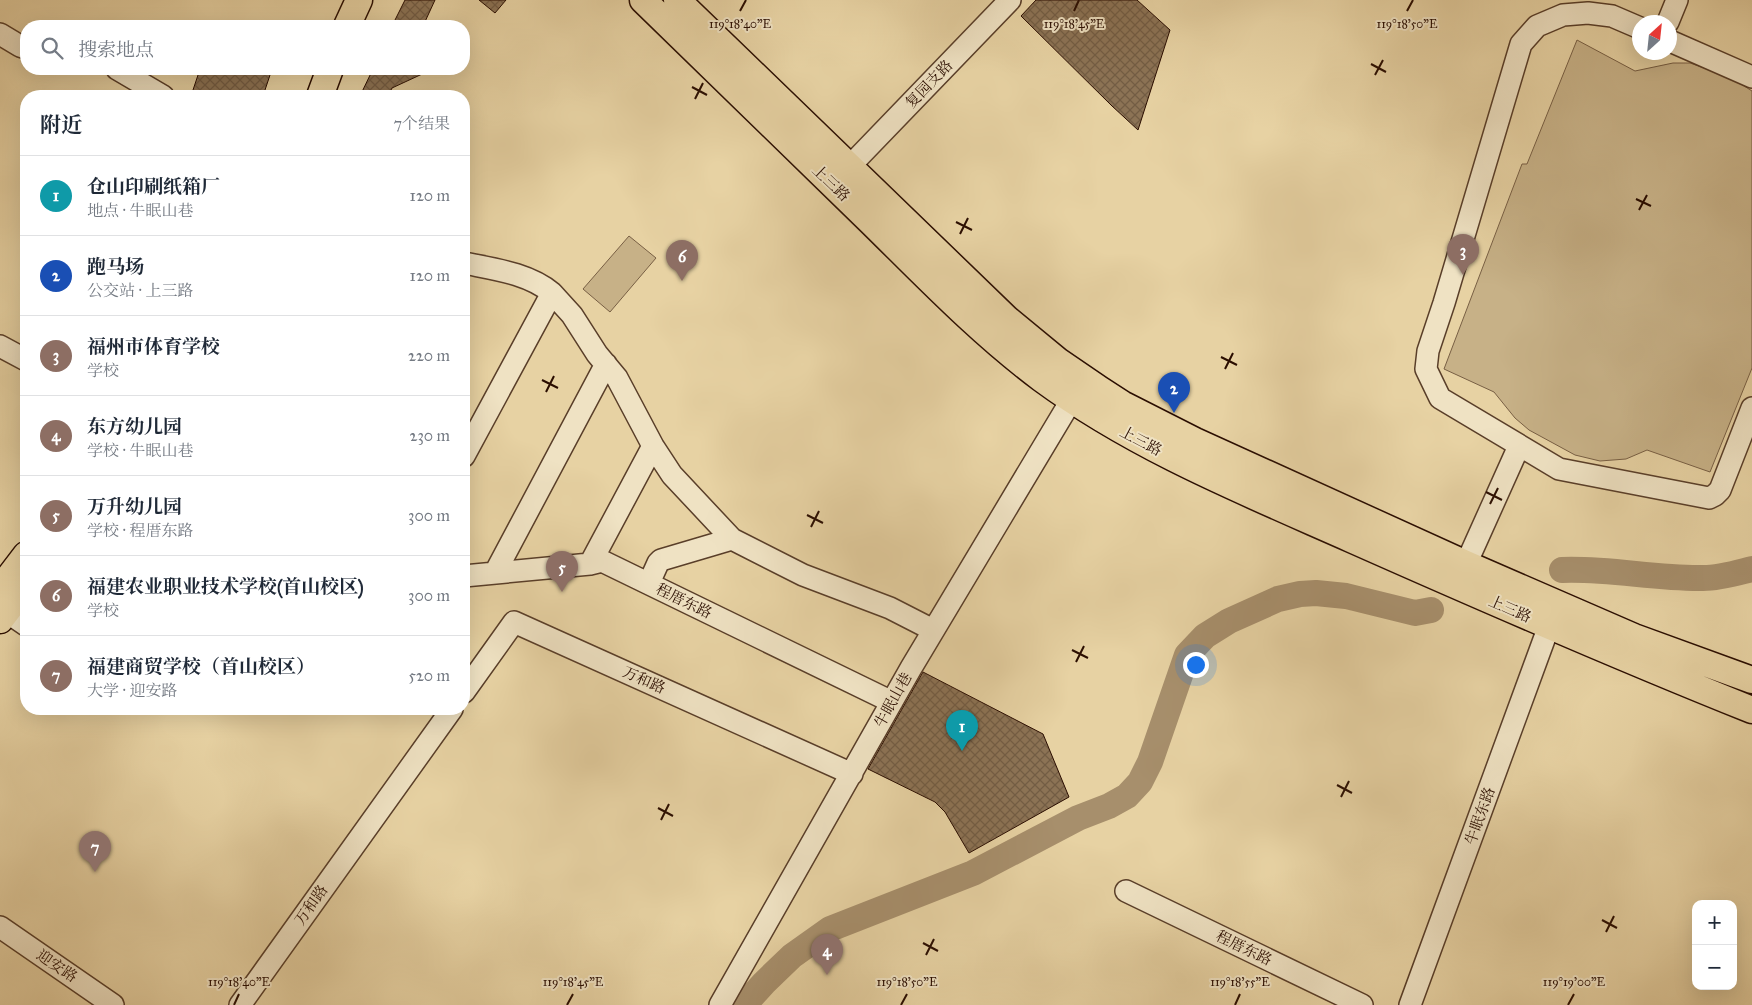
<!DOCTYPE html>
<html lang="zh">
<meta charset="utf-8">
<style>
body{margin:0;font-family:"IM FELL Great Primer","Noto Serif SC",serif;background:#f2f2f3;color:#1f2937}
.controls{position:absolute;right:15px;bottom:15px;display:grid;overflow:hidden;border-radius:10px;box-shadow:0 5px 20px #0002}
.controls button{width:45px;height:45px;display:grid;place-items:center;padding:0;border:0;border-bottom:1px solid #e0e1e3;background:#fff;color:#1f2937;font:25px sans-serif}
.compass{position:absolute;left:1632px;top:15px;width:45px;height:45px;border-radius:50%;background:#fff;box-shadow:0 5px 20px #0002;rotate:27deg}
.you{position:absolute;left:1195px;top:664px;width:18px;height:18px;margin:-12px;border:4px solid #fff;border-radius:50%;background:#1a73e8;box-shadow:0 0 0 8px #1a73e833}
.badge{display:grid;place-items:center;width:32px;height:32px;border-radius:50%;background:#7c3aed;color:#fff;font-size:16px;font-weight:700}
.pin{position:absolute;translate:-50% -41px;filter:drop-shadow(0 1px 2px #0008)}
.pin::after{content:'';position:absolute;top:26px;width:18px;height:15px;background:inherit;clip-path:polygon(0 0,100% 0,50% 100%)}
.list{margin:0;padding:0;list-style:none}
h2{display:flex;justify-content:space-between;align-items:center;height:65px;margin:0;padding:0 20px;font-size:21px}
h2 small{font-size:16px;font-weight:400;color:#747a83}
.list li{display:grid;grid-template-columns:32px 1fr auto;gap:15px;align-items:center;box-sizing:border-box;height:80px;padding:0 20px;border-top:1px solid #e0e1e3}
.list b{display:block;font-size:19px;white-space:nowrap}
.list p{margin:0;font-size:16px;white-space:nowrap;color:#747a83}
.list em{font-size:16px;font-style:normal;color:#747a83}
.icon{flex:none;width:28px;height:28px;fill:none;stroke:currentColor;stroke-width:2;stroke-linecap:round;stroke-linejoin:round}
.map{position:relative;flex:none;width:1752px;height:1005px;overflow:hidden}
.search{position:absolute;background:#fff;box-shadow:0 5px 20px #0002;left:20px;top:20px;width:450px;height:55px;display:flex;align-items:center;gap:12px;box-sizing:border-box;padding:0 18px;border-radius:20px;color:#747a83;font-size:19px}
.panel{position:absolute;background:#fff;box-shadow:0 5px 20px #0002;left:20px;top:90px;width:450px;height:625px;border-radius:20px}
.map>svg:first-child{display:block}
.park{fill:#c7b187;stroke:#785f44}
.lines{fill:none;stroke-linecap:round;stroke-linejoin:round}
.river{stroke:#a78f6c;stroke-width:26}
.building{fill:url(#building-cross-hatch);stroke:#2a0d00}
.minor-casing{stroke:#593e29;stroke-width:24}
.major-casing{stroke:#2a0d00;stroke-width:29}
.minor{stroke:#efe2c3;stroke-width:21}
.major{stroke:#e7d2a3;stroke-width:26}
.ticks{fill:none;stroke:#2a0d00;stroke-width:2}
.labels{text-anchor:middle;dominant-baseline:central;stroke-width:4;stroke-linejoin:round;paint-order:stroke}
.street-label{font-size:15px;fill:#2a0d00;stroke:#efe2c3}
.ticks-label{font-size:12px;text-anchor:middle;fill:#2a0d00;stroke:#efe2c3;stroke-width:4;stroke-linejoin:round;paint-order:stroke}
</style>
<div class="map">
<svg width="1752" height="1005" viewBox="0 0 1752 1005">
<defs>
<pattern id="building-cross-hatch" width="8" height="8" patternUnits="userSpaceOnUse" patternTransform="scale(1.25)"><rect width="8" height="8" fill="#8c7355"/><path d="M0 0l8 8M0 8l8-8" fill="none" stroke="#735d44"/></pattern>
</defs>
<rect width="100%" height="100%" fill="#e7d2a3"/>
<filter id="stains"><feTurbulence type="fractalNoise" baseFrequency=".004" numOctaves="4"/><feColorMatrix values="0 0 0 0 .2 0 0 0 0 .09 0 0 0 0 .02 0 0 0 .5 -.17"/></filter>
<radialGradient id="worn" r=".72"><stop offset=".6" stop-color="#630" stop-opacity="0"/><stop offset="1" stop-color="#630" stop-opacity=".3"/></radialGradient>
<path class="park" d="M1577 40 1635 71 1673 63H1690L1730 77 1752 91V368L1710 472 1647 450 1626 459 1600 461 1575 455 1529 430 1515 418 1494 392 1444 369 1522 164H1527Z
M629 236 656 258 610 312 583 289Z"/>
<g class="lines">
<path class="river" d="M1562 570C1609 568 1656 579 1703 578 1720 578 1736 573 1752 569
M744 1005 764 983 792 956 830 929 973 873 1078 818 1109 806 1127 796 1140 782 1150 762 1187 655 1205 636 1229 621 1278 599 1300 594 1316 593 1346 596 1415 613 1431 610"/>
</g>
<path class="building" d="M405 0H435L423 26H392Z
M479 0H506L495 13Z
M1036 0H1137L1170 30 1138 130 1112 106 1021 16Z
M200 69H272L263 96H191Z
M373 69H433L392 88 388 96H360Z
M923 672 1043 734 1069 797 969 853 945 812 935 802 868 769Z"/>
<g class="lines">
<defs>
<path id="minor" d="M1668 22 1677 0
M1640 28 1612 16 1588 13 1563 15 1537 26 1521 44 1444 303 1428 351 1426 369 1440 398 1559 469 1709 498 1715 495 1720 490 1752 408
M0 34 20 46 26 48
M1670 41 1752 77
M117 69 163 96
M849 167 1010 0
M464 263C493 269 528 273 552 293L464 456
M552 293 572 315 597 354 617 378 653 446 672 475 732 539 803 575 890 608 933 630
M0 346 26 360
M590 564 653 446
M1466 564 1519 446
M496 571 606 364
M464 576 590 564 602 561 892 702
M649 583 658 563 661 560 732 539
M7 612 26 625
M464 692 514 622 852 774
M1126 891 1362 1005
M0 927 113 1005
M240 1005 452 709
M720 1005 911 668 1072 399
M1410 1005 1549 626"/>
<path id="major" d="M643 0C719 73 794 147 869 220 925 275 979 332 1042 379 1136 448 1245 492 1351 539 1484 598 1617 656 1752 710
M677 0 1007 319 1058 361 1099 389 1122 404 1195 441 1466 564 1634 637 1752 680
M347 26 359 0
M320 96 330 69
M0 589 26 555
M0 620 26 586"/>
</defs>
<use href="#minor" class="minor-casing"/>
<use href="#major" class="major-casing"/>
<use href="#minor" class="minor"/>
<use href="#major" class="major"/>
</g>
<path class="ticks" d="M740 11 746 0M1074 11 1079 0M1407 11 1413 0M1371 64 1386 72M1375 75 1383 60M692 87 707 95M695 99 703 83M1636 199 1651 206M1639 210 1647 195M956 222 972 230M960 234 968 218M1221 357 1237 365M1225 369 1233 353M542 380 558 388M546 392 554 376M1486 492 1502 500M1490 504 1498 488M807 515 823 523M811 527 819 511M1072 650 1088 658M1076 662 1084 646M1337 785 1352 793M1341 797 1349 781M658 808 673 816M661 820 669 804M1602 920 1617 928M1606 932 1614 916M923 943 938 951M926 955 934 939M234 1005 239 994M567 1005 573 994M901 1005 907 994M1235 1005 1240 994M1568 1005 1574 994"/>
<g class="labels">
<g class="street-label">
<text transform="translate(929 84) rotate(-46)">复园支路</text>
<text transform="translate(831 183) rotate(44)">上三路</text>
<text transform="translate(1141 441) rotate(28)">上三路</text>
<text transform="translate(684 601) rotate(26)">程厝东路</text>
<text transform="translate(1510 609) rotate(24)">上三路</text>
<text transform="translate(644 680) rotate(24)">万和路</text>
<text transform="translate(893 700) rotate(-61)">牛眠山巷</text>
<text transform="translate(1480 816) rotate(-70)">牛眠东路</text>
<text transform="translate(311 905) rotate(-55)">万和路</text>
<text transform="translate(1244 948) rotate(26)">程厝东路</text>
<text transform="translate(57 966) rotate(34)">迎安路</text>
</g>
</g>
<g class="ticks-label">
<text x="740" y="28">119°18'40"E</text>
<text x="1074" y="28">119°18'45"E</text>
<text x="1407" y="28">119°18'50"E</text>
<text x="239" y="986">119°18'40"E</text>
<text x="573" y="986">119°18'45"E</text>
<text x="907" y="986">119°18'50"E</text>
<text x="1240" y="986">119°18'55"E</text>
<text x="1574" y="986">119°19'00"E</text>
</g>
<rect width="100%" height="100%" filter="url(#stains)"/>
<rect width="100%" height="100%" fill="url(#worn)"/>
</svg>
<div class="controls">
<button>+</button>
<button>−</button>
</div>
<svg class="compass" viewBox="-18 -18 36 36"><path d="M0-13l5 13h-10z" fill="#e53935"/><path d="M0 13l5-13h-10z" fill="#747a83"/></svg>
<div class="you"></div>
<div class="pin badge" style="left:962px;top:751px;background:#0f9aa8">1</div>
<div class="pin badge" style="left:1174px;top:413px;background:#1a4fb4">2</div>
<div class="pin badge" style="left:1463px;top:275px;background:#8d6e63">3</div>
<div class="pin badge" style="left:827px;top:975px;background:#8d6e63">4</div>
<div class="pin badge" style="left:562px;top:592px;background:#8d6e63">5</div>
<div class="pin badge" style="left:682px;top:281px;background:#8d6e63">6</div>
<div class="pin badge" style="left:95px;top:872px;background:#8d6e63">7</div>
<div class="search"><svg class="icon" aria-label="search" viewBox="0 0 24 24"><circle cx="10" cy="10" r="6"/><path d="M15 15l6 6"/></svg>搜索地点</div>
<section class="panel">
<h2>附近<small>7个结果</small></h2>
<ul class="list">
<li><span class="badge" style="background:#0f9aa8">1</span><div><b>仓山印刷纸箱厂</b><p>地点 · 牛眠山巷</p></div><em>120 m</em></li>
<li><span class="badge" style="background:#1a4fb4">2</span><div><b>跑马场</b><p>公交站 · 上三路</p></div><em>120 m</em></li>
<li><span class="badge" style="background:#8d6e63">3</span><div><b>福州市体育学校</b><p>学校</p></div><em>220 m</em></li>
<li><span class="badge" style="background:#8d6e63">4</span><div><b>东方幼儿园</b><p>学校 · 牛眠山巷</p></div><em>230 m</em></li>
<li><span class="badge" style="background:#8d6e63">5</span><div><b>万升幼儿园</b><p>学校 · 程厝东路</p></div><em>300 m</em></li>
<li><span class="badge" style="background:#8d6e63">6</span><div><b>福建农业职业技术学校(首山校区)</b><p>学校</p></div><em>300 m</em></li>
<li><span class="badge" style="background:#8d6e63">7</span><div><b>福建商贸学校（首山校区）</b><p>大学 · 迎安路</p></div><em>520 m</em></li>
</ul>
</section>
</div>
